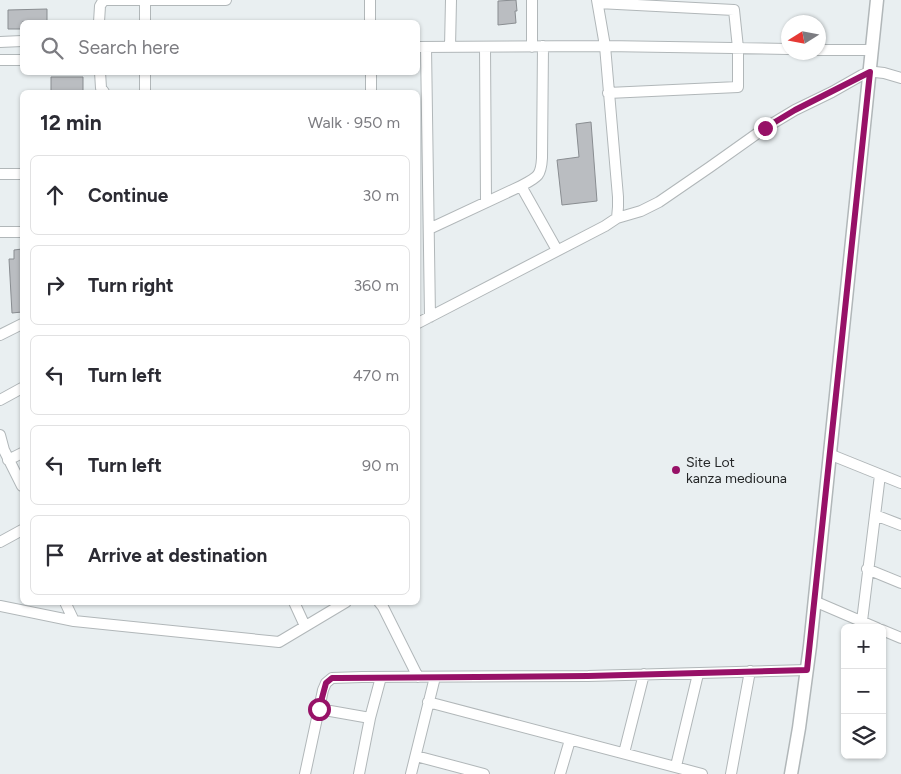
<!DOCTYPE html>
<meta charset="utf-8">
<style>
body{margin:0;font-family:Figtree,sans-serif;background:#f2f2f3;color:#2b2b33}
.controls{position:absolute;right:15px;bottom:15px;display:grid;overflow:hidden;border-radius:8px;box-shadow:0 1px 4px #0004}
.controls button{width:45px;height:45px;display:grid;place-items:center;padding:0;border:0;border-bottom:1px solid #e1e1e2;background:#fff;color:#2b2b33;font:25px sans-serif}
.compass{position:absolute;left:781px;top:15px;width:45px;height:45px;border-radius:50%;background:#fff;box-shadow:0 1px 4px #0004;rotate:259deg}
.stop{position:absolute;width:15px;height:15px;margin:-11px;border:4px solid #971167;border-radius:50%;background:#fff}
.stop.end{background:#971167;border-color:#fff;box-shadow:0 1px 5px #0008}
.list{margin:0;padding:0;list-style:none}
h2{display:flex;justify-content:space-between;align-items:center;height:65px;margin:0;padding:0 20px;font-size:21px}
h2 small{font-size:16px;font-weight:400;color:#7c7c81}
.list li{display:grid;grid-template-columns:32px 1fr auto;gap:15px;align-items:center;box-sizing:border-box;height:80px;margin:0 10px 10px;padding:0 10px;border:1px solid #e1e1e2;border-radius:8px}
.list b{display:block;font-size:19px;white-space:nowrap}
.list em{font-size:16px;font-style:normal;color:#7c7c81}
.icon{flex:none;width:28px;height:28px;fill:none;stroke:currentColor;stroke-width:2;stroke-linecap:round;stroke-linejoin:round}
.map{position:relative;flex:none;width:901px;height:774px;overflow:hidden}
.search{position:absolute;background:#fff;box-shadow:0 1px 4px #0004;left:20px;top:20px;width:400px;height:55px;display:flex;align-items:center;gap:12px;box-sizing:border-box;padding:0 18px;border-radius:8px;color:#7c7c81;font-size:19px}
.panel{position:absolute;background:#fff;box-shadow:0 1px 4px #0004;left:20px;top:90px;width:400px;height:515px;border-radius:8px}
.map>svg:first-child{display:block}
.building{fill:#babdc1;stroke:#898d91}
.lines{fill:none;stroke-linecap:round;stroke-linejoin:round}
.minor-casing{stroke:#b1b7b9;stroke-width:12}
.tertiary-casing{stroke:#b1b7b9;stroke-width:15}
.minor{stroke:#fff;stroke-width:10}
.tertiary{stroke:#fff;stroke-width:12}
.route{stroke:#971167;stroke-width:6}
.poi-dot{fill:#971167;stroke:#e9eff1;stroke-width:2}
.labels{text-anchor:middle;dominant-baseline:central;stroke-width:4.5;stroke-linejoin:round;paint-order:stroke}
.poi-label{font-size:14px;fill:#242627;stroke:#e9eff1;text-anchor:start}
</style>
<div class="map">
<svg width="901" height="774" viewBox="0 0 901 774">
<rect width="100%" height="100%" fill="#e9eff1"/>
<path class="building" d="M516 0 517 11H515L516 23 498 25V1Z
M47 9V22H22V29H8V10Z
M51 77H83V92H51Z
M591 122 597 201 562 205 557 160 579 157 576 124Z
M22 249V312L12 313 9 259H14V250Z"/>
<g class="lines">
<defs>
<path id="minor" d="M370 0V22
M532 0V47
M597 0 605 46 618 197V207L617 218
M598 3 734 10 738 48V87L608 93
M99 22 100 6 103 1 107 0H226
M145 22V0
M0 42 22 41
M418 47 605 46 788 49
M426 47 430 317
M450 47 451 0
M485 47 486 202
M818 50H872
M0 60H22
M100 72 101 88 104 92
M371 72V92
M145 92V72
M0 174H22
M521 186 557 250
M429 229 521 186C538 177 541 176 542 158L543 46
M0 232H22
M418 323 605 226 617 218 641 211 659 202 710 167 765 128 795 110 832 92 862 75 870 72H875L884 73 901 78
M0 335 22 324
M0 400 22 388
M0 435 4 450 22 486
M829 454 901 483
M8 460 22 453
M875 515 901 525
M0 542 22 530
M867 569 901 583
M814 601 877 628
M65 602 74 621
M294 602 305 626
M379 602 383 607 418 677
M0 606 74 621 279 642 346 602
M862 621 880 475
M882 630 901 638
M428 702 702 774
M319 709 370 718
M624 753 644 674
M416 756 484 774
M676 766 698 674
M305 774 323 690 326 683 332 678 362 677 588 676 807 670
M359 774 370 718 381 677
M411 774 435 677
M560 774 570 740
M731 774 750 671"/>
<path id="tertiary" d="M791 774 799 728 810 646 877 0"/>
</defs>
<use href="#minor" class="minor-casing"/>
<use href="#tertiary" class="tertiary-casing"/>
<use href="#minor" class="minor"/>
<use href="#tertiary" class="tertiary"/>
</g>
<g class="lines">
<path class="route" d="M319 709 326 683 332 678H339L588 676 807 670 870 72 795 110 765 128"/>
</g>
<circle class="poi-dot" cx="676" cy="470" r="5"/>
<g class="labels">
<g class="poi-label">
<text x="686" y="462">Site Lot<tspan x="686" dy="16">kanza mediouna</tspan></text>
</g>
</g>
</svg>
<div class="controls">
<button>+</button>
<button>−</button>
<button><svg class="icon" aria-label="layers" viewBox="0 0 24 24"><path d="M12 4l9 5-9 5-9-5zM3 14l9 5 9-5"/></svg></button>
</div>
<svg class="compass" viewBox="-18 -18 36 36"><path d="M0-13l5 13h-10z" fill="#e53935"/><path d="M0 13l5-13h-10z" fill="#7c7c81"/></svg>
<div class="stop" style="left:319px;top:709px"></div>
<div class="stop end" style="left:765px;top:128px"></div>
<div class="search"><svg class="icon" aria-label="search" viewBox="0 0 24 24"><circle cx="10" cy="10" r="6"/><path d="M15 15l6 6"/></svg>Search here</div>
<section class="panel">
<h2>12 min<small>Walk · 950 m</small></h2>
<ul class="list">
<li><svg class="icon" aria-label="ahead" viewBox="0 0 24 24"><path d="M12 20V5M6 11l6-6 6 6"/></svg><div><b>Continue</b></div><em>30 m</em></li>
<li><svg class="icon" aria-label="right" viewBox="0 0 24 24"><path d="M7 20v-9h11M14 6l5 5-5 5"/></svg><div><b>Turn right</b></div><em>360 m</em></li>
<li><svg class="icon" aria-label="left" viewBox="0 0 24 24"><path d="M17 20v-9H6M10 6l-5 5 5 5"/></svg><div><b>Turn left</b></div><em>470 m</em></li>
<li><svg class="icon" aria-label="left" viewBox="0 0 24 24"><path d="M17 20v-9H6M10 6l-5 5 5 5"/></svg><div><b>Turn left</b></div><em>90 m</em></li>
<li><svg class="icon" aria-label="arrive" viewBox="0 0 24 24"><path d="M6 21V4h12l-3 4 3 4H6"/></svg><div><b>Arrive at destination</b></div></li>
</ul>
</section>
</div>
